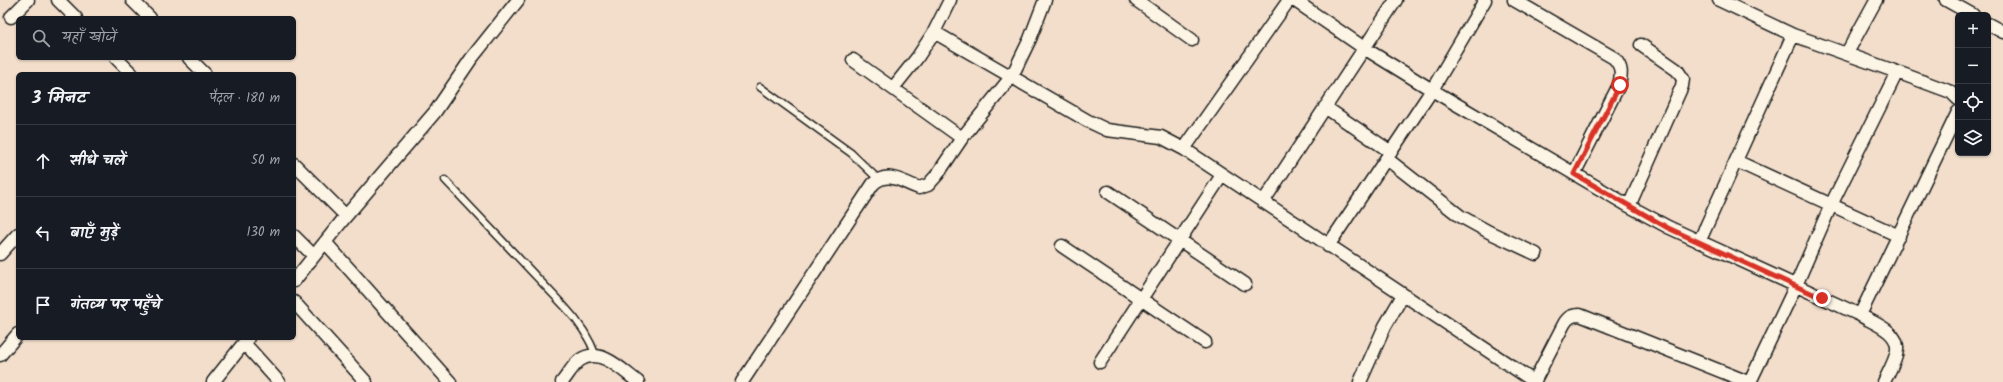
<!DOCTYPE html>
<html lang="hi">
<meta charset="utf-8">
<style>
body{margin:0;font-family:Kalam,"Playpen Sans Deva",sans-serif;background:#242831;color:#f1f3f6}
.controls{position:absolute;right:12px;top:12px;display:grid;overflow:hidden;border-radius:6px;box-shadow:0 1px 3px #0004}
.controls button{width:36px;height:36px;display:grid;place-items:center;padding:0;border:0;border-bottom:1px solid #363941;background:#171b24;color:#f1f3f6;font:20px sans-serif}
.stop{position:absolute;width:12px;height:12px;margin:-9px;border:3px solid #d93025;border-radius:50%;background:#fff}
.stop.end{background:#d93025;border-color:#fff;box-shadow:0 1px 4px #0008}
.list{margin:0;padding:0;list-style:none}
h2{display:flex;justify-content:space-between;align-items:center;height:52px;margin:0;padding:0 16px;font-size:17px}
h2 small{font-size:13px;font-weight:400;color:#9ea1a6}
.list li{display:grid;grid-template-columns:26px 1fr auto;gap:12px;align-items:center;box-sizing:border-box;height:72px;padding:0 16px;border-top:1px solid #363941}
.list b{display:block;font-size:15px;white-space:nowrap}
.list em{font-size:13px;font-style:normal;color:#9ea1a6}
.icon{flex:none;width:22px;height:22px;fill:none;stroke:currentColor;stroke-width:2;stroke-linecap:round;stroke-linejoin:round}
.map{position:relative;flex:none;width:2003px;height:382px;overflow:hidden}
.search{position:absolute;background:#171b24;box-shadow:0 1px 3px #0004;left:16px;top:16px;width:280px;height:44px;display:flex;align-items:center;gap:10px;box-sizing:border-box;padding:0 14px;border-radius:6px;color:#9ea1a6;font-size:15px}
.panel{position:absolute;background:#171b24;box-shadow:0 1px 3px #0004;left:16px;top:72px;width:280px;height:268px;border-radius:6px}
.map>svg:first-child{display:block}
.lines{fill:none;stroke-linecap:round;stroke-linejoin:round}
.service-casing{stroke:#1c1c1c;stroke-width:9}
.minor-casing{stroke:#1c1c1c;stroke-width:15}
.service{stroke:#fcf5e5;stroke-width:6}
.minor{stroke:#fcf5e5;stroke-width:12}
.route{stroke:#d93025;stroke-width:5}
</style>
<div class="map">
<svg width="2003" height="382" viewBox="0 0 2003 382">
<rect width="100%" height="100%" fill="#f2decb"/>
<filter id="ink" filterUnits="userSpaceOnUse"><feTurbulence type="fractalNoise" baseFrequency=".025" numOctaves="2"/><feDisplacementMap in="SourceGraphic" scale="8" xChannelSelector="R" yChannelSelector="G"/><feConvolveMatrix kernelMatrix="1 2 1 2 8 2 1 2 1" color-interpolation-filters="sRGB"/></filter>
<g filter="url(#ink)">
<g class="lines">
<defs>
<path id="service" d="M760 87 851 153 878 179
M445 180 565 307C579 322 589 336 596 356"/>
<path id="minor" d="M58 0 76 18
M132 0 150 18
M1136 0 1192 40
M1294 0 1364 48 1432 90 1629 206 1668 227 1860 315C1873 323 1899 331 1897 350 1896 360 1888 373 1884 382
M1514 0 1614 58C1622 67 1622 73 1619 85L1574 174
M1719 0 1793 35 1897 72 1831 205 1796 285 1750 382
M1946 0 1973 15
M11 17 28 0
M1988 24 2003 32
M934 32 1088 121 1107 130 1161 137 1184 149 1535 382
M1847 53 1876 0
M116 58 132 74
M189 58 205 74
M853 60 962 138
M1897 72 1951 92 1958 99
M893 88 917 58 934 32 950 0
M1325 107 1391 152
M1184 149 1289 0
M1387 159 1460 216 1489 232 1536 254
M1736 161 1899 236
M294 164 346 216
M1108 192 1245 284
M1263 202 1396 0
M1629 206 1682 86 1683 79 1677 70 1641 45
M294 236 314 256
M325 242 450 382
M1699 242 1793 35
M1062 246 1205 342
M1328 246 1432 90 1485 0
M0 254 18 234
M294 281 346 216 435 112 471 59 518 0
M294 302 366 382
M1860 315 1958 112
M244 343 279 382
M0 355 18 334
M1100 362 1222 175
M213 382 248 338
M562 382C568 375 573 365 580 360 600 346 623 371 638 382
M742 382 873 184C888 170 902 182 919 188L928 185 937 175 962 138 1012 76 1030 39 1045 0
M1360 382 1385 326 1403 295
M1534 382 1564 324C1568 317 1572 315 1580 315L1748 382"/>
</defs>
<use href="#service" class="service-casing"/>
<use href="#minor" class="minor-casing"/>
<use href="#service" class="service"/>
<use href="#minor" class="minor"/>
</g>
</g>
<g class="lines" filter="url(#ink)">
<path class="route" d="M1620 85 1574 174 1668 228 1822 298"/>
</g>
</svg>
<div class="controls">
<button>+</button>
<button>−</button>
<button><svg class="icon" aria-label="locate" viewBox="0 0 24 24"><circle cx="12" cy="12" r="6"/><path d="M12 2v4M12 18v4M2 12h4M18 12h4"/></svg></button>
<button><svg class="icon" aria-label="layers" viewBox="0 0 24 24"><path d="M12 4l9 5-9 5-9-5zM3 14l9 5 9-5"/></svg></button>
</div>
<div class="stop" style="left:1620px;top:85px"></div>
<div class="stop end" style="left:1822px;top:298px"></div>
<div class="search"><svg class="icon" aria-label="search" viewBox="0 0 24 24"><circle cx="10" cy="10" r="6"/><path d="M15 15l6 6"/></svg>यहाँ खोजें</div>
<section class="panel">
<h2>3 मिनट<small>पैदल · 180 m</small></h2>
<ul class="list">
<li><svg class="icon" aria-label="ahead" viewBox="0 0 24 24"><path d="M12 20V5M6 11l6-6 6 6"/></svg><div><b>सीधे चलें</b></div><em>50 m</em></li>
<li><svg class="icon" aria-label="left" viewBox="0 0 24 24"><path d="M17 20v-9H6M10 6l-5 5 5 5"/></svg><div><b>बाएँ मुड़ें</b></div><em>130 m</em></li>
<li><svg class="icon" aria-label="arrive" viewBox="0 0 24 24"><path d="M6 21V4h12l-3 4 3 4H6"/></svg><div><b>गंतव्य पर पहुँचे</b></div></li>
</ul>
</section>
</div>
